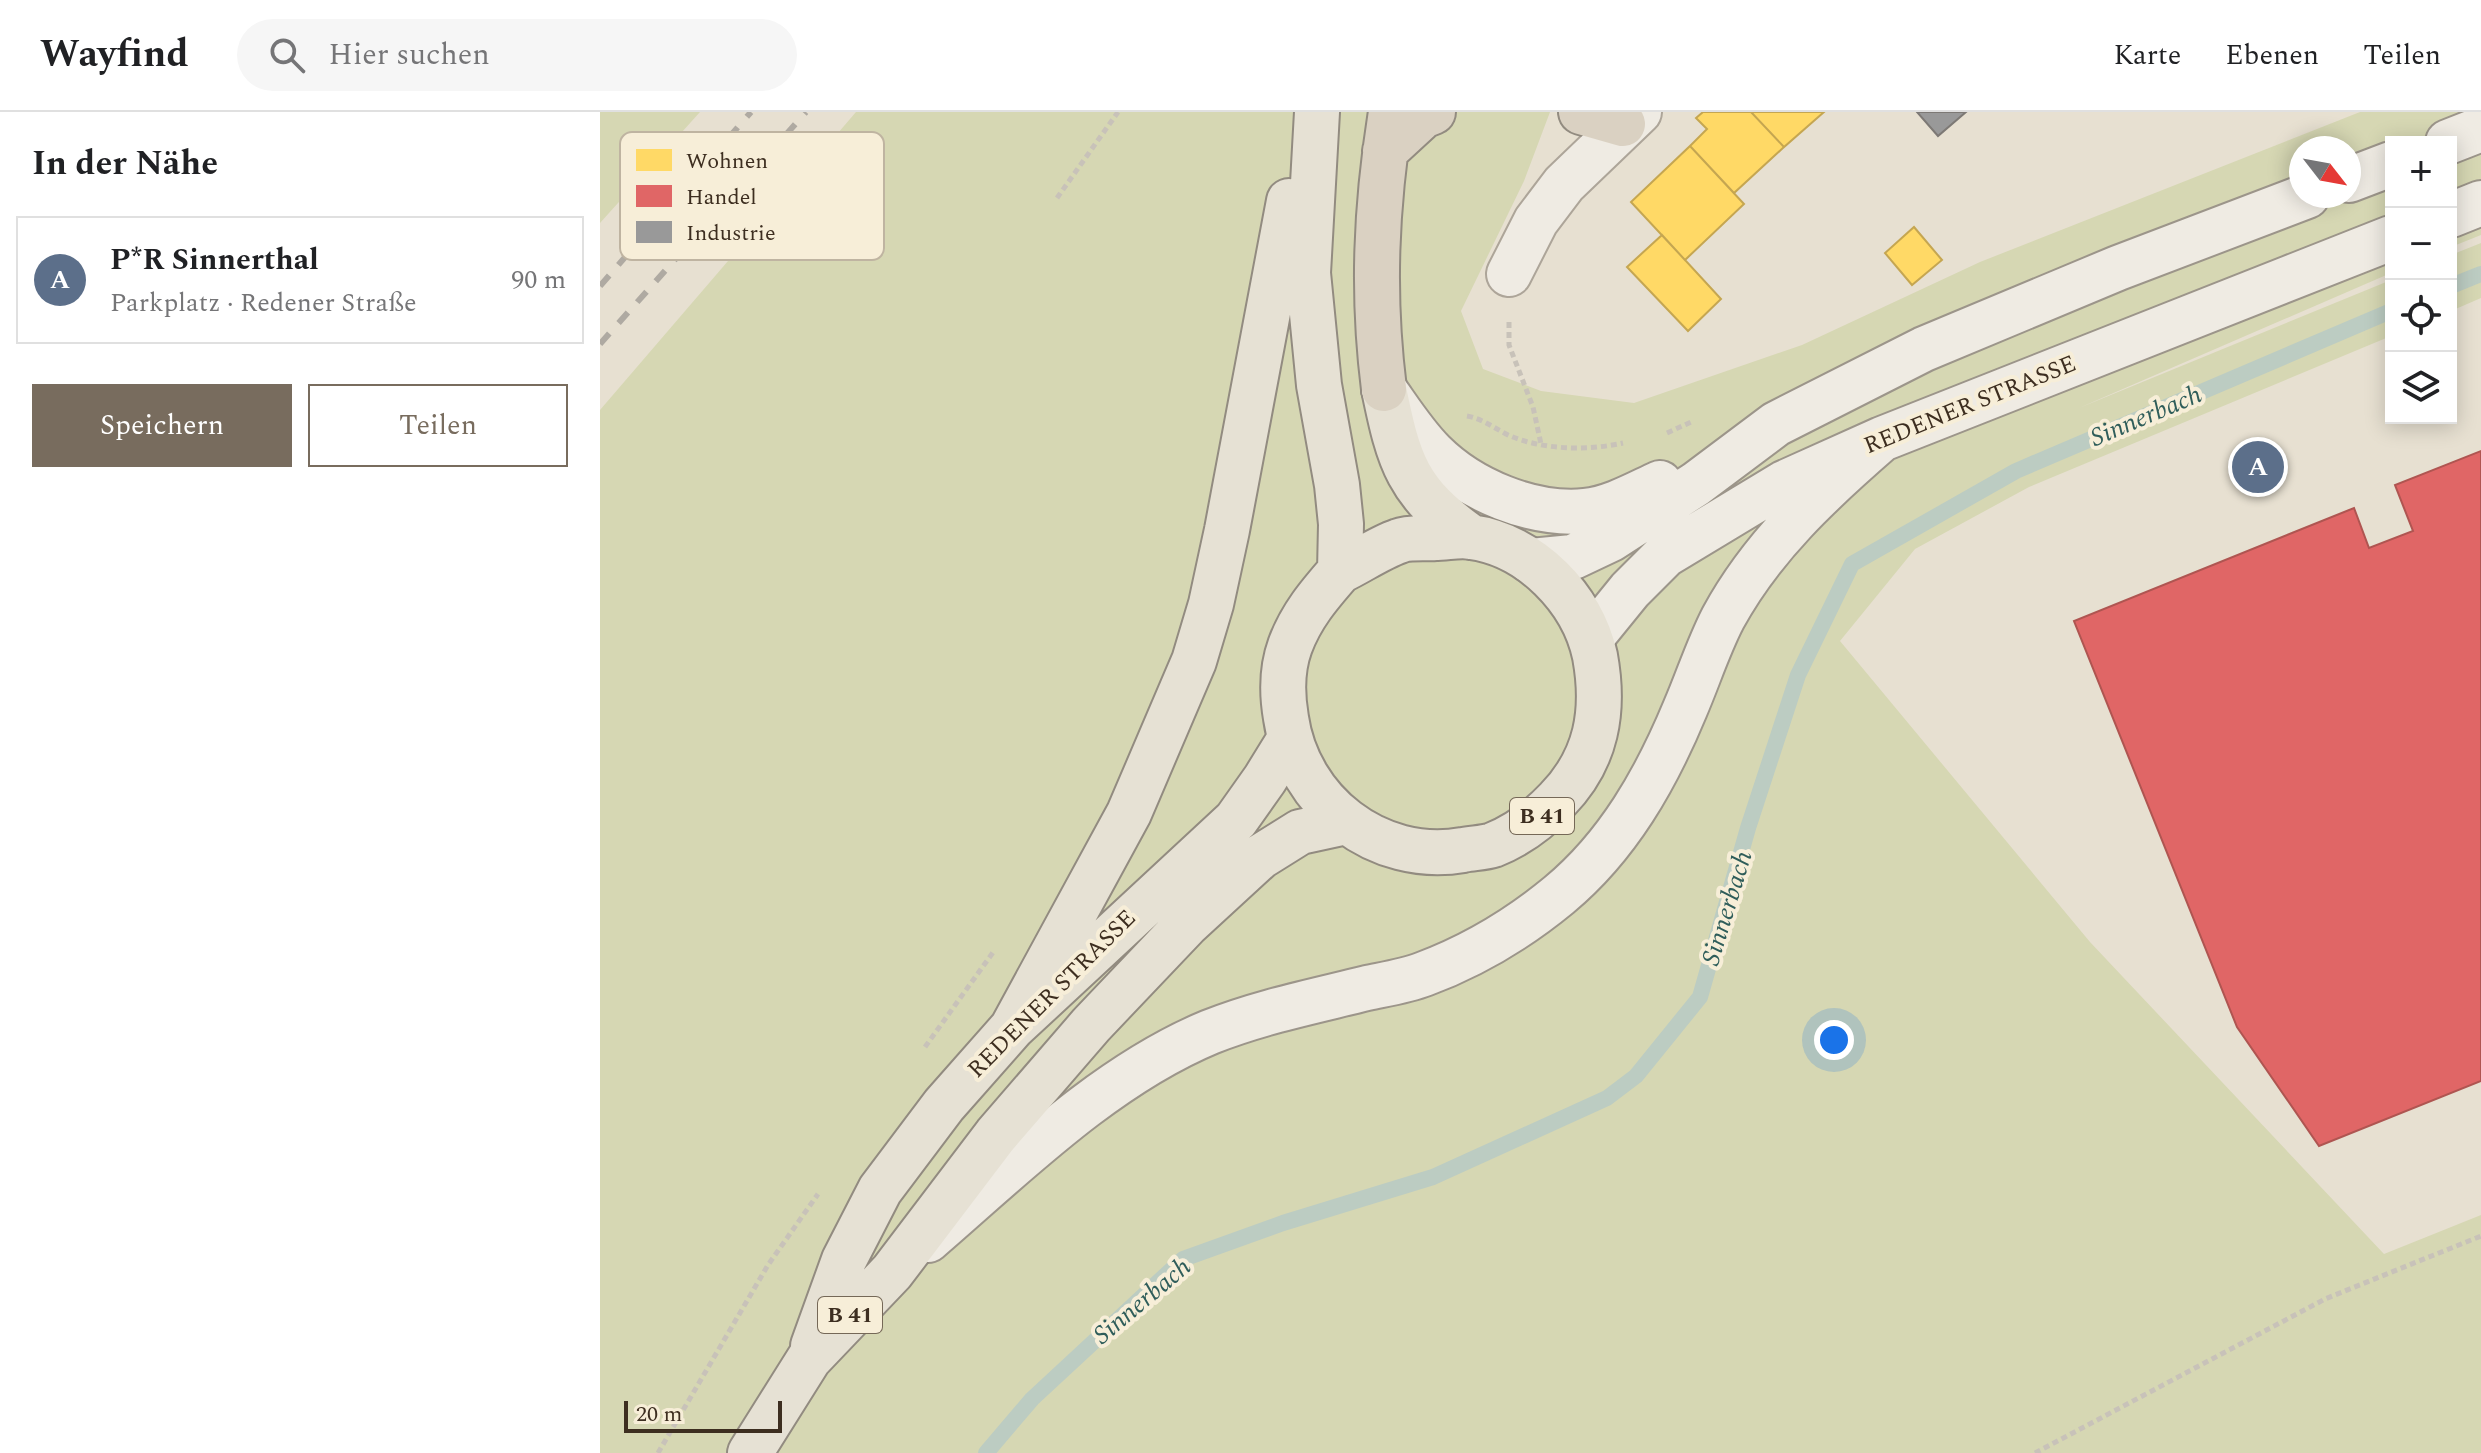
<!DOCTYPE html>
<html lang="de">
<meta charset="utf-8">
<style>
body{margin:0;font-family:Spectral,serif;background:#f6f6f6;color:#202124}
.controls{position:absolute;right:24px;top:24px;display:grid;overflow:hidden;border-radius:0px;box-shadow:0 4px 20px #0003}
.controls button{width:72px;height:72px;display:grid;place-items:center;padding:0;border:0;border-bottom:2px solid #e0e0e0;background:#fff;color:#202124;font:40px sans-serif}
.compass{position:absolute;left:1689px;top:24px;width:72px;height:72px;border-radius:50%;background:#fff;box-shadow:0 4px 20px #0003;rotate:121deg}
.scale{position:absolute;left:24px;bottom:20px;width:158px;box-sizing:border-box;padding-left:8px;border:4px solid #3d2e20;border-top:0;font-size:22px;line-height:28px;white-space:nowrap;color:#3d2e20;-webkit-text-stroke:6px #f7eed8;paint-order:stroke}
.you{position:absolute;left:1234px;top:928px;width:28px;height:28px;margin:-20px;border:6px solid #fff;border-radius:50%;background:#1a73e8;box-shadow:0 0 0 12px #1a73e833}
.badge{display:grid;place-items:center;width:52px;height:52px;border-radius:50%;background:#786c5e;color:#fff;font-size:26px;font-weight:700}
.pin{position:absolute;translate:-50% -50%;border:4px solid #fff;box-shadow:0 2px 8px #0006}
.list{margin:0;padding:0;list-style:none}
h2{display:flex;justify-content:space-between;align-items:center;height:104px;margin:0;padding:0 32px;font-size:34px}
h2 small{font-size:26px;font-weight:400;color:#757577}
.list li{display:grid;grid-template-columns:52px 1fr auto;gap:24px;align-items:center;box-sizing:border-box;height:128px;margin:0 16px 16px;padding:0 16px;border:2px solid #e0e0e0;border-radius:0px}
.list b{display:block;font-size:30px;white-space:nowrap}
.list p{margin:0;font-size:26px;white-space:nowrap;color:#757577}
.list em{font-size:26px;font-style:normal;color:#757577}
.actions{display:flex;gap:16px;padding:24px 32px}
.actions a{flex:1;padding:18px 0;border:2px solid #786c5e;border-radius:0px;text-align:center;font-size:28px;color:#786c5e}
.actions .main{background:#786c5e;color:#fff}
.icon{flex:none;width:44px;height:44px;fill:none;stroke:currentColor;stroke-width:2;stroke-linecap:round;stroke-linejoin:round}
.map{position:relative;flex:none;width:1881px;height:1341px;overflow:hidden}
header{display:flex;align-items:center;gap:48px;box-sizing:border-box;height:112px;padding:0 40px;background:#fff;border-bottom:2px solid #e0e0e0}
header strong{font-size:38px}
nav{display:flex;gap:44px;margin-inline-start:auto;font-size:28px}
.search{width:560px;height:72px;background:#f6f6f6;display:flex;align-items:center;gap:20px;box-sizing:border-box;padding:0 28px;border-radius:44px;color:#757577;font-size:30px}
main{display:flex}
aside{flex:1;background:#fff}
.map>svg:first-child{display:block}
.green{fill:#d6d7b3;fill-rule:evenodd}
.homes{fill:#ffd966;stroke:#c5a651;stroke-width:2}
.shops{fill:#e06666;stroke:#af5551;stroke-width:2}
.industry{fill:#999;stroke:#7d7975;stroke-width:2}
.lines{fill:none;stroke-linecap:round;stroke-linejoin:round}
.stream{stroke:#bcccc2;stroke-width:16}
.street-casing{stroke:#ada599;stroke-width:48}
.secondary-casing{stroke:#9c958a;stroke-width:48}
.primary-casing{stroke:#928b80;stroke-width:48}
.highway-casing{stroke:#928b80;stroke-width:48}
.path{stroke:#c8c2b9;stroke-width:5;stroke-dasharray:6 4;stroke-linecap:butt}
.street{stroke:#efebe3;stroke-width:44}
.secondary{stroke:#efebe3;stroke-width:44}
.primary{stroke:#e6e1d4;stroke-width:44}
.highway{stroke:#dad1c2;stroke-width:44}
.rail{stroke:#afaaa2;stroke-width:6;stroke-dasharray:14 14;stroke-linecap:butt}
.labels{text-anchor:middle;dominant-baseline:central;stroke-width:8;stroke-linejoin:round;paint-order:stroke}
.shield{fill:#f7eed8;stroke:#756857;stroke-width:2}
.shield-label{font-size:22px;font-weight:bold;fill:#3d2e20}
.street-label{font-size:24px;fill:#3d2e20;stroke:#f7eed8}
.water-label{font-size:26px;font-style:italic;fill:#2f5d5a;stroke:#f7eed8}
.key{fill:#f7eed8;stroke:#bfb4a1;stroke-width:2}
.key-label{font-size:22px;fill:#3d2e20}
</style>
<header>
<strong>Wayfind</strong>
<div class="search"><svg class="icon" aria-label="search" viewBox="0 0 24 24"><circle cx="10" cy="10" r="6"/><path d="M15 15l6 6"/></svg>Hier suchen</div>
<nav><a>Karte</a><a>Ebenen</a><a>Teilen</a></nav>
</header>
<main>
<aside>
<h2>In der Nähe<small></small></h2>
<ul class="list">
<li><span class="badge" style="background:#5c6f8a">A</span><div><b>P*R Sinnerthal</b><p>Parkplatz · Redener Straße</p></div><em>90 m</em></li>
</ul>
<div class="actions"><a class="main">Speichern</a><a>Teilen</a></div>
</aside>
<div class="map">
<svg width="1881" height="1341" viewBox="0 0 1881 1341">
<rect width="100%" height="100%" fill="#e7e0d1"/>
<path class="green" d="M0 0H100L0 111Z
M256 0H950L924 69 861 199 883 257 941 279 1034 291 1202 233 1380 150 1760 0H1881V123L1851 135V30H1791V161L1479 296 1791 168V224L1429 375 1315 437 1240 529 1490 830 1784 1142 1881 1103V1341H0V298ZM1701 36H1749V84H1701Z
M1881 131V186L1851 199V143Z"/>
<path class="homes" d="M1103 0H1151L1184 35 1134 81 1090 34 1107 17 1096 6Z
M1151 0H1224L1184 35Z
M1090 34 1144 92 1085 148 1031 90Z
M1314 115 1342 148 1312 173 1285 141Z
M1062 123 1121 187 1088 219 1027 155Z"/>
<path class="shops" d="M1881 339V969L1719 1034 1637 915 1474 509 1754 396 1769 436 1813 419 1795 373Z"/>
<path class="industry" d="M1317 0H1366L1338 24Z"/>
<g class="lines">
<path class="stream" d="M1851 174 1881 162
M386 1341 432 1287 583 1147 683 1111 833 1065 1007 986 1036 964 1100 885 1148 716 1198 563 1252 452 1416 359 1791 199"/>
<defs>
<path id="street" d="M909 162 936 109 964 72 1039 0"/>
<path id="secondary" d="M1848 30 1881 17
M1749 68 1791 52
M1851 103 1881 91
M784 277C799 298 814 322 833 341 870 378 932 404 985 399 1012 396 1036 382 1060 371
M931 449 973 445 1011 427 1096 372 1176 312 1324 237 1518 156 1707 84
M991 526 1030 478 1065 443 1184 371 1282 327 1791 126
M328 1128C414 1054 504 964 610 920 660 900 715 889 767 876 786 872 806 869 824 862 872 844 919 816 959 783 1018 734 1056 667 1085 597 1098 567 1108 535 1123 506 1162 434 1221 380 1282 327"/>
<path id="primary" d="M717 0 708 161 719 273 737 373 741 412 740 459C719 483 701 504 690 534 682 556 682 583 686 606 698 690 777 753 863 738 873 736 884 736 893 733 918 723 939 707 957 688 997 647 1005 599 995 544 983 487 931 433 871 425 860 423 847 426 835 426 824 427 809 425 799 429 779 436 759 450 740 459
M784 277C799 350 807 380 871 425
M412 916 529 701 594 549 611 492 627 418 689 89
M213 1234 244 1148 280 1078 344 993 412 916 636 708 665 667 689 628
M150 1341 209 1247 292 1160 396 1023 491 913 587 812 660 745 700 720 746 710"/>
<path id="highway" d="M981 0 1023 12
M785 39 823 4 833 0
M784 277C772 182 776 94 791 0"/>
</defs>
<use href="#street" class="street-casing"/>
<use href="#secondary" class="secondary-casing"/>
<use href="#primary" class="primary-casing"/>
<use href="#highway" class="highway-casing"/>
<path class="path" d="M457 86 518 0
M909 210V233L933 295 941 332
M867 304C883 307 894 316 908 323 942 338 987 339 1023 331
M1067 321 1091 310
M325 935 394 839
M58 1341 168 1153 218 1082
M1435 1341 1725 1187 1881 1124"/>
<use href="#street" class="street"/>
<use href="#secondary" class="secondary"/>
<use href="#primary" class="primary"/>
<use href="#highway" class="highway"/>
<path class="rail" d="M0 174 151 0
M0 232 206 0"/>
</g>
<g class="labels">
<g class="shield">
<rect x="910" y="686" width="64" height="36" rx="6"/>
<rect x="218" y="1185" width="64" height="36" rx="6"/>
</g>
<g class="shield-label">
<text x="942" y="704">B 41</text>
<text x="250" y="1203">B 41</text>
</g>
<g class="street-label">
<text transform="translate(1370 293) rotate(-22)">REDENER STRASSE</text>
<text transform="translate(452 882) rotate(-45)">REDENER STRASSE</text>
</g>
<g class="water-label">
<text transform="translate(1546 304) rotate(-23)">Sinnerbach</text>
<text transform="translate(1127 796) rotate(-73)">Sinnerbach</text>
<text transform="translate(542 1189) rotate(-40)">Sinnerbach</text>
</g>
</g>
<rect x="20" y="20" width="264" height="128" rx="12" class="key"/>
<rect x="36" y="37" width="36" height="22" fill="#ffd966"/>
<rect x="36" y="73" width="36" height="22" fill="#e06666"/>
<rect x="36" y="109" width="36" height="22" fill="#999"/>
<g class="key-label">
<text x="86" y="56">Wohnen</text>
<text x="86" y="92">Handel</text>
<text x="86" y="128">Industrie</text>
</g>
</svg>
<div class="controls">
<button>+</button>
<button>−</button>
<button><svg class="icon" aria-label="locate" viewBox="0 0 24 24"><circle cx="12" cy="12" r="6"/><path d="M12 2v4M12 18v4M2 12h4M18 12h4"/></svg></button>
<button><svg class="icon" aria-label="layers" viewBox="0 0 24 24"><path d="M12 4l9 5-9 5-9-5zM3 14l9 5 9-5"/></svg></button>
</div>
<svg class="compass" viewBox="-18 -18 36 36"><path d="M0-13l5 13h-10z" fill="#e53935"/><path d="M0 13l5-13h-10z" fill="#757577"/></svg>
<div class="scale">20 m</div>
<div class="you"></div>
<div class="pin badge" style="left:1658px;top:355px;background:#5c6f8a">A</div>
</div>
</main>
